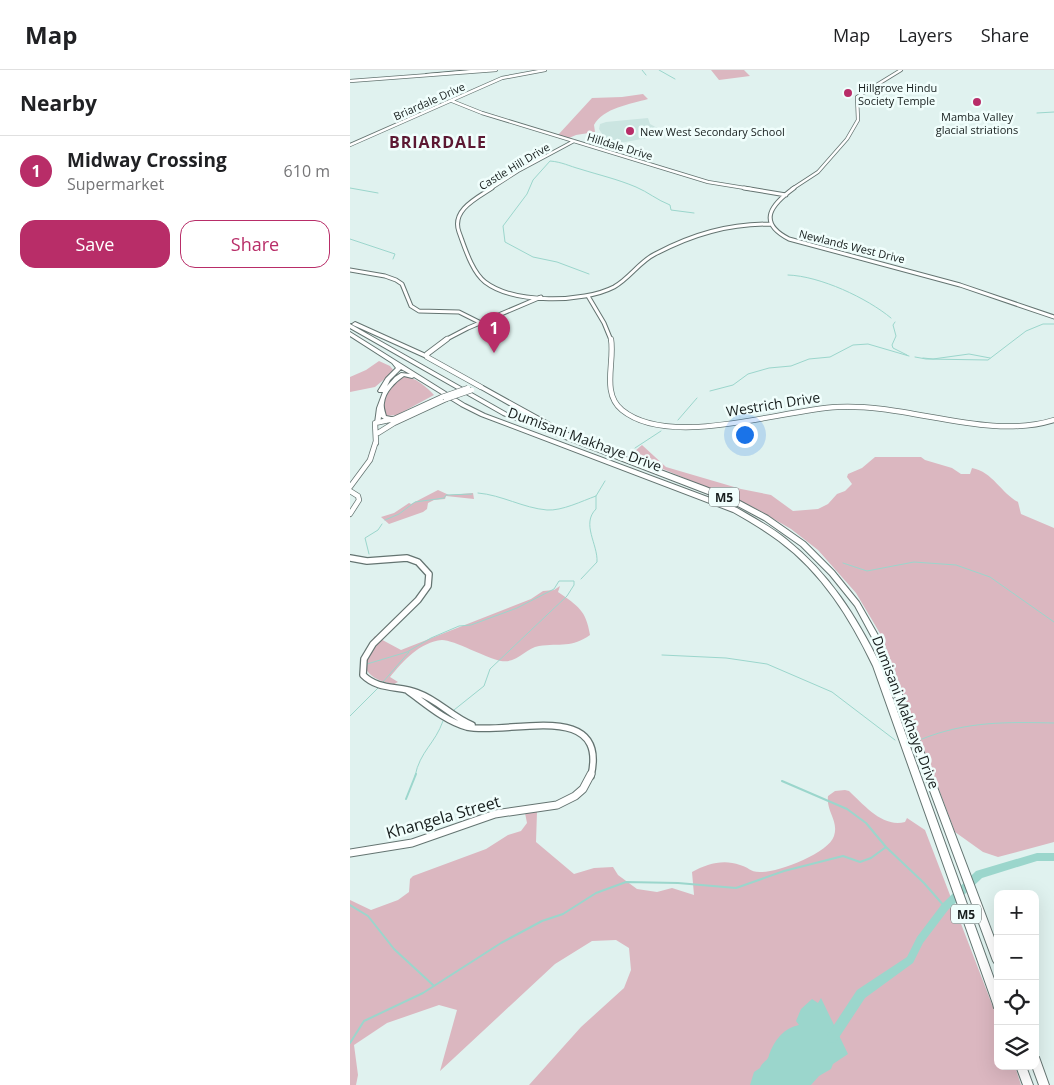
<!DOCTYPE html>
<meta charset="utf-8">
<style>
body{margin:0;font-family:"Open Sans",sans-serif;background:#f2f2f2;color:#202124}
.controls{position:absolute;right:15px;bottom:15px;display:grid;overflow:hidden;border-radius:10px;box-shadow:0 5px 20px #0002}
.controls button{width:45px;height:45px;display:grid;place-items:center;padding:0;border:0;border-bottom:1px solid #e0e0e0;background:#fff;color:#202124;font:25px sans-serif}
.you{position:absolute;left:394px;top:364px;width:18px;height:18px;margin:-12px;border:4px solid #fff;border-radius:50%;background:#1a73e8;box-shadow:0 0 0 8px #1a73e833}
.badge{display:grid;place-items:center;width:32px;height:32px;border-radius:50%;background:#b82d68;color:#fff;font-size:16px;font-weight:700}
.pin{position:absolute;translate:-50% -41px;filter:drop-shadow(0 1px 2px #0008)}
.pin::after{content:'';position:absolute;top:26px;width:18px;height:15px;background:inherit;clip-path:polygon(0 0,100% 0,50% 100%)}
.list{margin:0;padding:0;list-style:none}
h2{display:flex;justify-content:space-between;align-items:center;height:65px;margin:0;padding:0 20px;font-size:21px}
h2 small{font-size:16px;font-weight:400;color:#757577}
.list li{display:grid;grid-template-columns:32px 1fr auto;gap:15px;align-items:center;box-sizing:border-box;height:70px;padding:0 20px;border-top:1px solid #e0e0e0}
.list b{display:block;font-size:19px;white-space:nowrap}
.list p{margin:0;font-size:16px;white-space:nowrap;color:#757577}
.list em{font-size:16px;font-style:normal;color:#757577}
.actions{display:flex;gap:10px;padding:15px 20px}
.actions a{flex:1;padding:11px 0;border:1px solid #b82d68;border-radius:15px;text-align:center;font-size:18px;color:#b82d68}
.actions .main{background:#b82d68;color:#fff}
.icon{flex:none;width:28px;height:28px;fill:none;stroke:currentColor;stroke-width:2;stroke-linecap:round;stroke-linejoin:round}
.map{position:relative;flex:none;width:704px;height:1015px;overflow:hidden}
header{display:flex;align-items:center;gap:30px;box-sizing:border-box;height:70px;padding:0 25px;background:#fff;border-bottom:1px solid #e0e0e0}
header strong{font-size:24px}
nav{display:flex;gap:28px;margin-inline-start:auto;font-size:18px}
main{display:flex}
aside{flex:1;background:#fff}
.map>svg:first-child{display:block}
.built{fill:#cbe5e1}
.green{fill:#dbb7c0}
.water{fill:#9bd6cc}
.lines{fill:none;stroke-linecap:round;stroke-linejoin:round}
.stream-far1{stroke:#9bd6cc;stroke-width:1}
.stream{stroke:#9bd6cc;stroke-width:2}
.river{fill:#9bd6cc;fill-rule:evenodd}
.minor-far4-casing{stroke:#647471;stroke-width:4}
.minor-far3-casing{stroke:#647471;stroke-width:5}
.minor-far2-casing{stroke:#647471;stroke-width:6}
.minor-far1-casing{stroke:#647471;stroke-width:8}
.minor-casing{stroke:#647471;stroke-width:9}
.major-casing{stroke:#647471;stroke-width:2}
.minor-far4{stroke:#fff;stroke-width:2.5}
.minor-far3{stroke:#fff;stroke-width:3}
.minor-far2{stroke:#fff;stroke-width:4.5}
.minor-far1{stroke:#fff;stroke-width:5.5}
.minor{stroke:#fff;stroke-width:7}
.major{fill:#fff;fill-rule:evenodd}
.minor-bridge-casing{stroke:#647471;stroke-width:6;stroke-linecap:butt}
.minor-bridge{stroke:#fff;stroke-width:4.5}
.poi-dot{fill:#b82d68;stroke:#f0fefc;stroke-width:2}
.labels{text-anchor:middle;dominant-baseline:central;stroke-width:5;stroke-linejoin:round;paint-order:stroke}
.far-poi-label{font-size:11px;fill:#171e1d;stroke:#f0fefc;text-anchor:start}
.far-street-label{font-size:11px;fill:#171e1d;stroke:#f0fefc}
.shield{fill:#f0fefc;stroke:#586160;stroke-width:1}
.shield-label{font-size:12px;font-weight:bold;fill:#171e1d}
.street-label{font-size:14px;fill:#171e1d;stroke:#f0fefc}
.far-district-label{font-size:16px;font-weight:bold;letter-spacing:1px;fill:#5b1832;stroke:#f0fefc}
.near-street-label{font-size:16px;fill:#171e1d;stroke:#f0fefc}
</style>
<header>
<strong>Map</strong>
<nav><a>Map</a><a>Layers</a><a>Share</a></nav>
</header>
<main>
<aside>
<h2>Nearby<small></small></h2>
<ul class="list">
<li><span class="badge">1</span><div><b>Midway Crossing</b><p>Supermarket</p></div><em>610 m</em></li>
</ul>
<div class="actions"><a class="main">Save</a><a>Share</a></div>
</aside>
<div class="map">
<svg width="704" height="1015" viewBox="0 0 704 1015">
<rect width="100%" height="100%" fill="#e0f2ef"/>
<path class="built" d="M298 48 300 54 311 60 303 67 264 74 257 71 249 59 250 54 256 52Z"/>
<path class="green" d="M361 0H394L400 6 369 10Z
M293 24 298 29C281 34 253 38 244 55L245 62 226 65 219 68 208 65 242 28 272 27Z
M29 291 40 296 44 301 25 317 0 322V307L16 300Z
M54 306C65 307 78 318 84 325L47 345 36 346C28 330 41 315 54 306Z
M292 375 316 397 391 419 421 425 443 441 468 439 478 434 487 424 495 421 502 414 497 407 498 404 512 398 525 387H571L575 390 602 398 611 404H620L622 398C643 402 651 423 668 432L671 444 704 458V772L648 787 633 782 605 762 531 565 506 523 468 480 441 459 403 437 313 399 277 388Z
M88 420 99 425 123 423 124 429 96 426 95 429 84 430 78 433 77 439 73 442 39 454 31 447 44 443 59 433 61 434Z
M210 516 208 522C228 536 236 540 240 565 222 578 210 573 189 576 176 578 166 594 151 591 136 588 104 570 92 570 70 572 53 591 40 607L48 612 44 614C13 609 6 592 25 566L51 580 181 529 193 521 204 520Z
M495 720 499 721C514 735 533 758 555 752L557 748 575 760 648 950V996H665L671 1015H179L231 957 274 918 281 900 279 878 266 870 242 871 205 894 90 1001 107 940 89 935 37 953 4 975 8 1005 6 1015H0V830L21 840 48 830 59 822 60 809 63 806 136 779 158 765 171 761 177 753 175 743 187 742 186 772 224 804 244 798 263 797 268 805 287 819 307 822 322 818 344 825 342 802C357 794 373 789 390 795 399 797 399 802 410 802 427 803 479 783 484 766 489 751 476 742 478 726L485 721Z"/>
<path class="water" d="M471 928 498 984 483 994 481 999 469 1006 461 1015H400L404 1002 410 998C413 991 418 991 419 985 424 970 434 958 449 955L446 951 451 939 462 929 468 933Z"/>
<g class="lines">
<path class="stream-far1" d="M292 0 296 5
M309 0 325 9
M687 43 704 42
M0 118 28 123
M0 169 45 184 43 189
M239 204 207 192 183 187 155 172 153 156 177 124 183 110 200 91C212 92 219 96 230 99 249 105 267 109 286 117 298 122 307 130 320 135L321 140 344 143
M438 205C470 206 517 228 541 248
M545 252 543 255 546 266 542 275 543 278 557 285
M565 287 576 289 638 290 676 261 693 254H704
M573 288 583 289 619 284 640 288
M360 321 383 315 398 304 419 298 441 296 459 289 480 287 503 275 518 274 559 286
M328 350 347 328
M285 378 311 361
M128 423C152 425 173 438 197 440 212 441 232 431 246 426L255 411
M35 450 49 444 65 432 94 428 96 425 122 424
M19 484 15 468 28 460 32 454
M493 493 517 501 564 492 606 495 640 507 704 552
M231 509 247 492C248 474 231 454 246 439V426
M312 585 376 588 417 594 482 622 545 670
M17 594 57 582 81 568 109 556 121 555 167 538 204 519 209 511H224V515L217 526 140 599 134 616 104 640
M33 612 59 582
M0 646 28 618
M572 669C617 651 657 652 704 653
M65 706C70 681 85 674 93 651"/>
<path class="stream" d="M432 711 497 739 516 753 536 777 574 813 595 837
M56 729 66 704
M0 835 18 846 44 879 83 915
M0 973 14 951 73 923 151 873 192 851 213 844 246 823 276 812 328 813 386 818 434 801 493 786 510 792 521 788 536 777"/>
<path class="river" d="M687 783H704V791H687L632 808 598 840 573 873 563 893 515 928 486 972 482 973 478 972 477 968 478 964 507 920 557 887 567 867 592 834 626 801Z"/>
<defs>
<path id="minor-far4" d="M0 11 146 0
M102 31 132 43 358 112 401 119
M0 75 152 8 195 0
M140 119 168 101 224 71
M442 119 468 102 497 69 508 50 507 27 551 0"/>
<path id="minor-far3" d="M142 118C127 128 101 140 109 162 115 178 122 202 135 212 164 234 233 233 264 217 280 208 289 192 305 184 343 164 378 154 421 154
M394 118 436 125
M444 118C422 134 406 152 439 169L610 215 704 247
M0 200 35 206 46 210 52 214 61 236 69 241 109 242 129 252
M238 226 254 253 261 270
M95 270 118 258 191 227"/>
<path id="minor-far2" d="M97 269 77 284V287L131 317
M261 269C265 292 251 323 272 340 320 379 430 340 487 337 558 333 637 371 704 350
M42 354 96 329
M28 363 44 353
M26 373 25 353 44 349 92 327
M0 417 20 390 26 371
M0 421 8 426 9 430 0 444"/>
<path id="minor-far1" d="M0 488 17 491 57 488 68 492 79 504 78 516 68 530 23 574 14 589 13 605C29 621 49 615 68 623 88 630 102 647 122 655
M58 621C76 634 95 651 117 657 156 666 259 628 241 706"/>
<path id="minor" d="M0 783 62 773 145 744 207 735 225 726 233 719 241 704"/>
<path id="major" d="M121 0H137L78 5 76 4Z
M5 252 78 285 79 286 76 288 74 287 3 255 2 254Z
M0 254 157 343 207 362 129 318V316H133L220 364V366L356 417 388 430 418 446 455 472 484 501 509 532 533 574 648 878V896L645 894 643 891 526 575 505 536 480 505 451 476 414 450 384 434 153 345 0 258Z
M0 262 115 334 135 344 387 438C404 448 421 457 436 469 480 504 506 546 531 596L648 920V939L644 938 643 934 523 596C500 548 472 503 429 471 414 460 399 451 383 442L131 346 111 336 64 307 62 308 54 306C45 312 35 322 34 333 33 337 35 342 36 346L46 348V350L34 349 31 347 30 354H26L25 353 27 338 33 322H29L28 321 36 308 46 298 42 293 0 266ZM51 299 60 304 51 303 45 307 37 316 40 310Z
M685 986 689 987 699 1015H689L682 996H685Z
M666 996H676L683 1015H673Z"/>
</defs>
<use href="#minor-far4" class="minor-far4-casing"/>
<use href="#minor-far3" class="minor-far3-casing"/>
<use href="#minor-far2" class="minor-far2-casing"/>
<use href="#minor-far1" class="minor-far1-casing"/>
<use href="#minor" class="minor-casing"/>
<use href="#major" class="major-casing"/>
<use href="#minor-far4" class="minor-far4"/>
<use href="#minor-far3" class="minor-far3"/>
<use href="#minor-far2" class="minor-far2"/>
<use href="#minor-far1" class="minor-far1"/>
<use href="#minor" class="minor"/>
<use href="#major" class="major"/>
<defs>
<path id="minor-bridge" d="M92 327 118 318
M96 329 122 320"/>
</defs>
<use href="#minor-bridge" class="minor-bridge-casing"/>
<use href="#minor-bridge" class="minor-bridge"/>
</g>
<g class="poi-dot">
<circle cx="498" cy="23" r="5"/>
<circle cx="627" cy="32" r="5"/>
<circle cx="280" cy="61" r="5"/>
</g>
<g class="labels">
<g class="far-poi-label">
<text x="508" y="17">Hillgrove Hindu<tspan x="508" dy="13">Society Temple</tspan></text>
<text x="627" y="46" text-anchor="middle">Mamba Valley<tspan x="627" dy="13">glacial striations</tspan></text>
<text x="290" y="61">New West Secondary School</text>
</g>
<g class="far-street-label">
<text transform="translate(79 31) rotate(-24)">Briardale Drive</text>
<text transform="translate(270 76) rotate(17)">Hilldale Drive</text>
<text transform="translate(164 96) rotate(-31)">Castle Hill Drive</text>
<text transform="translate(502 176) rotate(14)">Newlands West Drive</text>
</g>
<g class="shield">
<rect x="359" y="417.5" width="30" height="19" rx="4"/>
<rect x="601" y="834.5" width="30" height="19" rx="4"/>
</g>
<g class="shield-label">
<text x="374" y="427">M5</text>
<text x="616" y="844">M5</text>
</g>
<g class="street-label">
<text transform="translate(423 334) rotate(-9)">Westrich Drive</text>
<text transform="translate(235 369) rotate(20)">Dumisani Makhaye Drive</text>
<text transform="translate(556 642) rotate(69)">Dumisani Makhaye Drive</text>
</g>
<g class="far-district-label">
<text x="88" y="72">BRIARDALE</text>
</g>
<g class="near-street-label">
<text transform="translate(93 747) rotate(-16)">Khangela Street</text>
</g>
</g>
</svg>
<div class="controls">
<button>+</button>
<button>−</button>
<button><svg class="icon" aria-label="locate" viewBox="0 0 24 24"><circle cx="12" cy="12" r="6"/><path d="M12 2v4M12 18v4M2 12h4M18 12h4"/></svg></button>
<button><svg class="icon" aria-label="layers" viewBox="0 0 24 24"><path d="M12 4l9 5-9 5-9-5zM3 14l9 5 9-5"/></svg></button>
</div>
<div class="you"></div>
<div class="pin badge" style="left:144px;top:283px">1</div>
</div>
</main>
